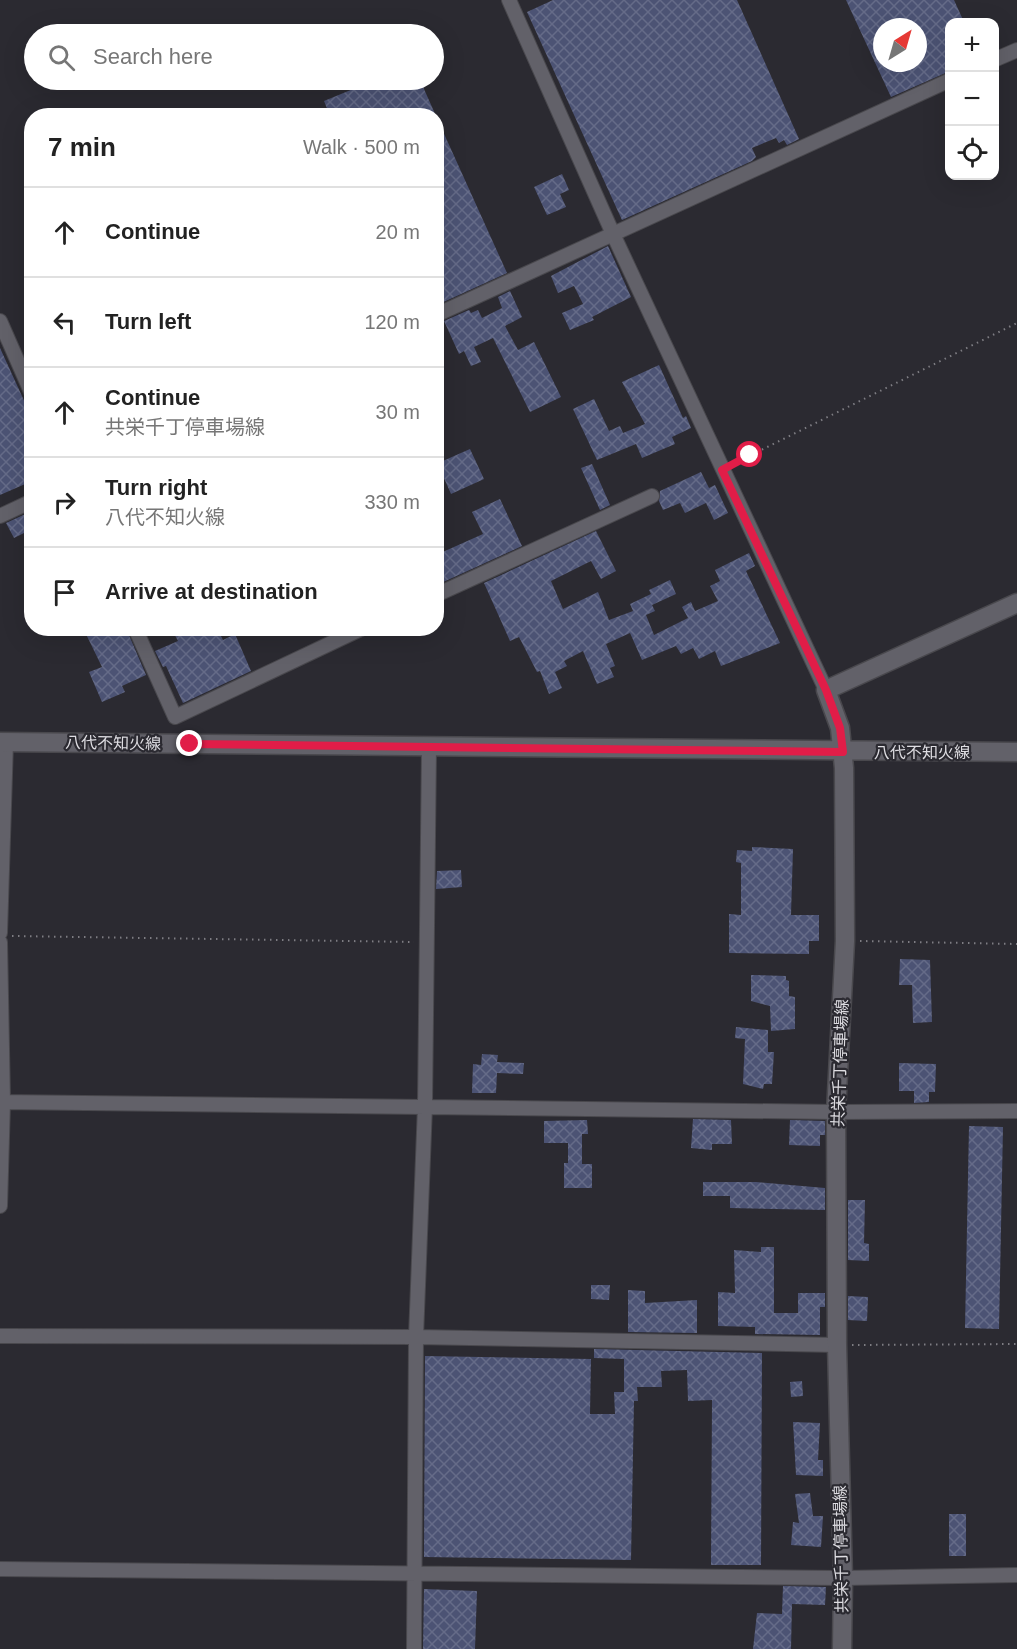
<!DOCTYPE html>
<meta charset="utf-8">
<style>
body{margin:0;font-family:Arial,"Noto Sans JP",sans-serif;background:#f2f2f2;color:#222}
.controls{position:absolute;right:18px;top:18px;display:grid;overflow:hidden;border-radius:12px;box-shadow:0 6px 24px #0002}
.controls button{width:54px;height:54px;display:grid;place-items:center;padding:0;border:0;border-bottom:2px solid #e0e0e0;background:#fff;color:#222;font:30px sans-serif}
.compass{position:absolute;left:873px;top:18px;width:54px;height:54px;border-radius:50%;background:#fff;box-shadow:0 6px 24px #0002;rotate:37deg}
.stop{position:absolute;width:18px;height:18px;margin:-14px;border:4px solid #e11d48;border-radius:50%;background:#fff}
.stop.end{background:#e11d48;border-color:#fff;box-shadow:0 2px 6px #0008}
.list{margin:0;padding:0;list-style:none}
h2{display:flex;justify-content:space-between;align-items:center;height:78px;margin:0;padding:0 24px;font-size:26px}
h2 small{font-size:20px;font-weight:400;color:#767676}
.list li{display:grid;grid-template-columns:39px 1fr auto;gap:18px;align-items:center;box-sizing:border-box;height:90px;padding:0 24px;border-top:2px solid #e0e0e0}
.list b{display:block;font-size:22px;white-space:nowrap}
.list p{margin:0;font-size:20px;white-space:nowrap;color:#767676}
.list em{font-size:20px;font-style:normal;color:#767676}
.icon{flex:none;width:33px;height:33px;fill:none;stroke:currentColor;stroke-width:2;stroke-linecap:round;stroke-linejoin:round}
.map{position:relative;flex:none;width:1017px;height:1649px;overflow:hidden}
.search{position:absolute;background:#fff;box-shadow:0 6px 24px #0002;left:24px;top:24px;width:420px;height:66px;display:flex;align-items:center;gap:15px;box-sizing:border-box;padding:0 21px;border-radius:33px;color:#767676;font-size:22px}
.panel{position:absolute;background:#fff;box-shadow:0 6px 24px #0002;left:24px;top:108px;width:420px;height:528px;border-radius:24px}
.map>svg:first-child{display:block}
.building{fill:url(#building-cross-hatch);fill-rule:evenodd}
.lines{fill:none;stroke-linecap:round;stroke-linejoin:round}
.street-casing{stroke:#49484d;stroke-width:16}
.secondary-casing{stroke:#49484d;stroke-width:21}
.path{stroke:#7e7d83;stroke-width:2;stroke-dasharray:1.5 4.5;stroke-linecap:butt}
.street{stroke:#626169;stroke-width:14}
.secondary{stroke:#626169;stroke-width:18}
.route{stroke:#e11d48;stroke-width:8}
.labels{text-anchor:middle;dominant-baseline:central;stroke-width:4.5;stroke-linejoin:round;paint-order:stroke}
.street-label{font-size:16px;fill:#dedde2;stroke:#2b2a31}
</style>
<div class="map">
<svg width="1017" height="1649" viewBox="0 0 1017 1649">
<defs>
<pattern id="building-cross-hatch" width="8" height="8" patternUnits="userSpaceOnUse" patternTransform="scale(1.5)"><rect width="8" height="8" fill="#4c5374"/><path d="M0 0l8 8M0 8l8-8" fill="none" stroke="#656b88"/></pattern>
</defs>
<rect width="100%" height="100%" fill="#2b2a31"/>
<path class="building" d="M553 0H737L799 139 787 145 784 140 779 143 776 138 752 148 756 157 752 161 622 220 527 12Z
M846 0H954L964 22H950V71L891 97ZM882 27H918V63H882Z
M375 80H420L436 116H330L324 101Z
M436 116 507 273 437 305 436 304Z
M562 174 569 190 560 194 566 207 547 215 534 187Z
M608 246 631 297 592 317 594 320 570 330 562 313 583 304 574 286 558 293 551 276Z
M510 291 522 317 505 326 518 350 534 342 561 397 530 412 493 338 474 347 481 362 471 366 464 351 459 354 444 321 469 310 471 313 478 310 482 318 502 308 498 297Z
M0 348 32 418V481L0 495Z
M659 365 683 418 686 416 691 428 672 437 675 444 642 458 636 444 597 460 573 409 594 399 609 431 620 426 623 433 645 424 622 382Z
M470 449 484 479 451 494 443 476 436 479V464Z
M592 464 610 505 600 510 581 468Z
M701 472 709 488 715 485 728 513 714 520 706 503 685 513 680 503 663 510 659 501 660 491Z
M500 499 522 546 439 584 436 555 483 534 472 512Z
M32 511V549L24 533 14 538 6 523Z
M596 531 616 571 601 579 591 561 551 581 563 609 598 592 609 620 633 611 630 604 651 594 649 590 670 580 676 594 652 605 655 611 646 615 654 635 688 618 682 607 691 602 695 611 718 601 710 586 720 581 715 570 749 553 755 566 746 571 780 643 721 666 715 651 699 659 693 648 681 654 676 646 642 660 630 633 606 644 615 666 610 668 614 677 597 684 583 651 564 661 567 666 555 672 562 688 549 694 540 671 537 672 519 637 510 641 484 583Z
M83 628H126L146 675 122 686 125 692 102 702 89 672 102 667Z
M171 628H217L223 640 235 634 251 671 183 703 166 666 163 667 155 651 178 641Z
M752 847 793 849 791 915H819V941H809V954L729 953V914L741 915V863L736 862 737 850 752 851Z
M461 870 462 887 436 889 437 871Z
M900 959 930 960 932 1022 913 1023 912 985H899Z
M751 975 786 976V980L789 981V996L795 997V1029L771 1031 770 1006 751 1001Z
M736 1027 768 1030V1052H774L772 1084H764L763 1089 743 1084 745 1039 735 1038Z
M482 1054 498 1055 497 1062 524 1063 523 1074 497 1073 496 1093H472L473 1064 481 1065Z
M899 1063 936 1064 935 1092H929V1102L914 1103V1091H899Z
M693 1119 731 1120 732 1144H712V1150L691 1148Z
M587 1120 588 1134H582V1164H592V1188H564V1163H568V1143H544V1121Z
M790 1120 825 1121V1135H820V1146L789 1145Z
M969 1126 1003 1127 999 1329 965 1328Z
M703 1182H756L825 1188V1210L730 1208V1196H703Z
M848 1200H865L864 1243 869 1244V1261L848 1260Z
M761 1247H774V1313H798V1293H825V1307H820V1335L755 1334V1327L718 1326V1292L735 1293 734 1250 761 1252Z
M591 1285H610L609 1300 591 1299Z
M628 1290 645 1291V1303L697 1300V1333L628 1332Z
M848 1296 868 1297 867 1321 848 1320Z
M594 1349 762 1353 761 1565H711L712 1400 688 1401 687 1370 661 1371 662 1387H637L638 1401H634L631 1560 424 1557 425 1356 591 1359 590 1414H615L614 1392H624V1359L594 1358Z
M802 1381 803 1396 791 1397 790 1382Z
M793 1422 820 1423 818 1460H823V1476L796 1475Z
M810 1493 813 1516H823L821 1547 791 1545 793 1522 799 1523 795 1494Z
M949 1514H966V1556H949Z
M783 1586 826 1587 825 1605 792 1604 791 1649H753L757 1613 782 1614Z
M424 1589 477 1591 475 1649H423Z"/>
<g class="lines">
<defs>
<path id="street" d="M509 0 613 234 826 690
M994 60 1017 50
M436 315 950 80
M0 321 32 394
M0 516 32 501
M436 595 652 496
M135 628 175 717 363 628
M0 933 6 742
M0 942 3 1102 0 1206
M0 1102 836 1112 1017 1111
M0 1336 416 1337 837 1345
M0 1569 843 1578 1017 1575
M414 1649 416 1337 425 1106 429 747"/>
<path id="secondary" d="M0 742 1017 752
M842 1649 843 1578 837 1345 836 1112 845 941 844 768 840 728 826 690 1017 603"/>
</defs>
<use href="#street" class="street-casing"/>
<use href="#secondary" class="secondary-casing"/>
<path class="path" d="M735 463 1017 323
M12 936 414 942
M860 941 1017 944
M852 1345 1017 1344"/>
<use href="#street" class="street"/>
<use href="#secondary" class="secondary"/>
</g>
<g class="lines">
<path class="route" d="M190 744 843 752 840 728 826 690 722 470 750 455"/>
</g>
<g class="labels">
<g class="street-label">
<text transform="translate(113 743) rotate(1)">八代不知火線</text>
<text x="922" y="752">八代不知火線</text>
<text transform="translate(840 1063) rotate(-88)">共栄千丁停車場線</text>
<text transform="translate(841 1549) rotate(-91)">共栄千丁停車場線</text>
</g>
</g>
</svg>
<div class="controls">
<button>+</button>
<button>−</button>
<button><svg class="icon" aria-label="locate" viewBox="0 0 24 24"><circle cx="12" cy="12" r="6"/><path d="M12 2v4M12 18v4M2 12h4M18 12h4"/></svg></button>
</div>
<svg class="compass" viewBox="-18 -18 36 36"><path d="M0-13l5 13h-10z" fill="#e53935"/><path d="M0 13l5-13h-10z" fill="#767676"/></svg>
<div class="stop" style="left:750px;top:455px"></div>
<div class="stop end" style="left:190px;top:744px"></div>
<div class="search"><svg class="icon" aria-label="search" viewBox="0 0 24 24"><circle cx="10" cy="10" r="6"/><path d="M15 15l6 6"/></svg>Search here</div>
<section class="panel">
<h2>7 min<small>Walk · 500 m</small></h2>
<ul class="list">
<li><svg class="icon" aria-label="ahead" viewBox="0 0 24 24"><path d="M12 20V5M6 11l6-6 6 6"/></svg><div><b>Continue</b></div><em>20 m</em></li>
<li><svg class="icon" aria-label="left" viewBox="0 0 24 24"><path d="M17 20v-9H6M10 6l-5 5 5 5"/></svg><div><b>Turn left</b></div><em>120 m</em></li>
<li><svg class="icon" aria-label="ahead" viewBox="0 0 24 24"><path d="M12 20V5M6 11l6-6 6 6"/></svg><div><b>Continue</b><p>共栄千丁停車場線</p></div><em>30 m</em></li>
<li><svg class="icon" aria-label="right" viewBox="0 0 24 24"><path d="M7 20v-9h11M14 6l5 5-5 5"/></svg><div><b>Turn right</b><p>八代不知火線</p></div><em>330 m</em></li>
<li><svg class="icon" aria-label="arrive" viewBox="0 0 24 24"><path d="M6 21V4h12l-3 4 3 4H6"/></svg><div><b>Arrive at destination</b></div></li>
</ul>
</section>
</div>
